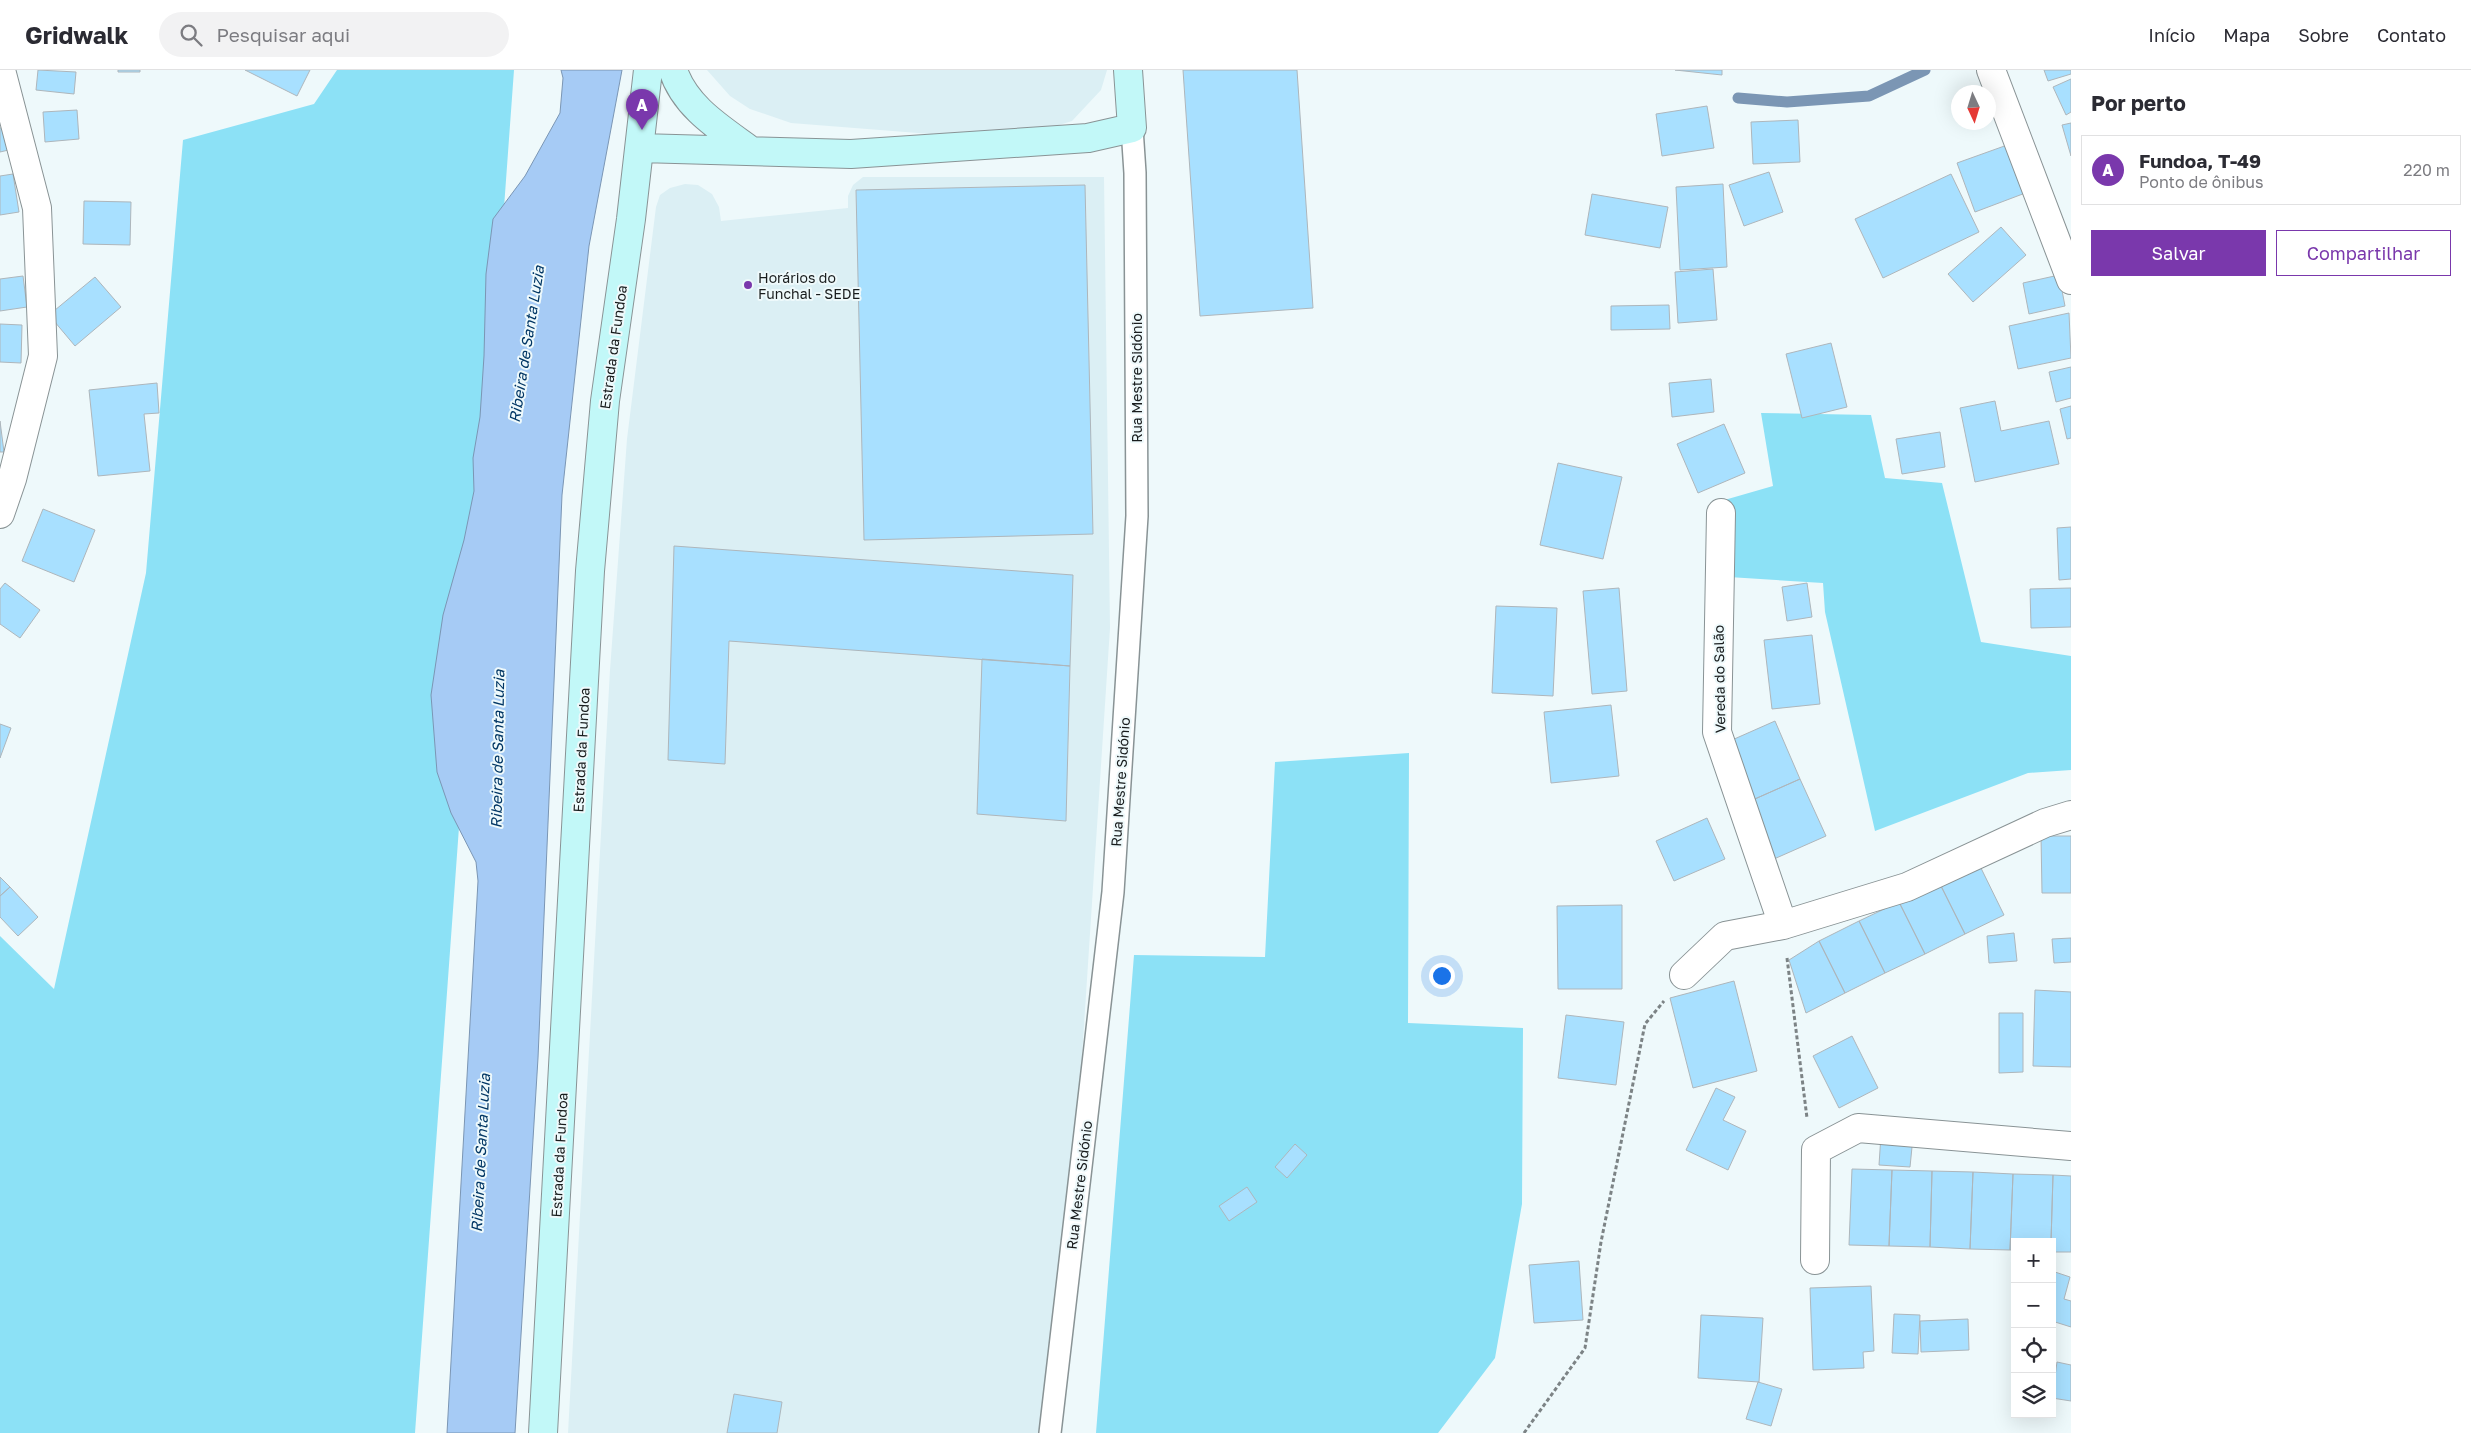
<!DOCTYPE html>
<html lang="pt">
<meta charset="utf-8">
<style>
body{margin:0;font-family:"Golos Text",sans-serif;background:#f2f2f3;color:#2b2b33}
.controls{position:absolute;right:15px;bottom:15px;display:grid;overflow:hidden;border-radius:0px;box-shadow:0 5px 20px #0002}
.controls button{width:45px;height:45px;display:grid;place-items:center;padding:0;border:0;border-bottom:1px solid #e1e1e2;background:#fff;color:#2b2b33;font:25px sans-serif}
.compass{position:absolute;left:1951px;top:15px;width:45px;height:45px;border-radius:50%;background:#fff;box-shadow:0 5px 20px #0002;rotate:176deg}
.you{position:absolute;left:1441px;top:905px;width:18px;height:18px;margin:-12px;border:4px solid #fff;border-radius:50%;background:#1a73e8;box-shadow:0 0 0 8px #1a73e833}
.badge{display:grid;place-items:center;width:32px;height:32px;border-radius:50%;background:#7a38ac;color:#fff;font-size:16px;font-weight:700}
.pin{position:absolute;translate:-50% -41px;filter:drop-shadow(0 1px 2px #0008)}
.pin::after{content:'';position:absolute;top:26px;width:18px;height:15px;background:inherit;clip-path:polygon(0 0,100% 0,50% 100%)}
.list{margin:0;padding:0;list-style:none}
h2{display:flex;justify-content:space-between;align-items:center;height:65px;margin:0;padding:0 20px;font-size:21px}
h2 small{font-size:16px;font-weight:400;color:#7c7c81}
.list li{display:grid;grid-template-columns:32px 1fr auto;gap:15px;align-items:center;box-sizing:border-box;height:70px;margin:0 10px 10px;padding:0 10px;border:1px solid #e1e1e2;border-radius:0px}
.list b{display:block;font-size:19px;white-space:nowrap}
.list p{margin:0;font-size:16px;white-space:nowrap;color:#7c7c81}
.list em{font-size:16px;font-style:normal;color:#7c7c81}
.actions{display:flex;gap:10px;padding:15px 20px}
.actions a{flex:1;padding:11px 0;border:1px solid #7a38ac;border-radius:0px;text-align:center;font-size:18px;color:#7a38ac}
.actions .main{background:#7a38ac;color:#fff}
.icon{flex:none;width:28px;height:28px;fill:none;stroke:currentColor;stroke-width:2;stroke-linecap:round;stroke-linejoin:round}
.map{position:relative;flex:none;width:2071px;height:1363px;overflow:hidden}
header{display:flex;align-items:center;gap:30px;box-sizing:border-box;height:70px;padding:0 25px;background:#fff;border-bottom:1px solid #e1e1e2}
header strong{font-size:24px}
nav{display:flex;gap:28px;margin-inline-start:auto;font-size:18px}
.search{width:350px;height:45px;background:#f2f2f3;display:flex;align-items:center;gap:12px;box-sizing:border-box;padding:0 18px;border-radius:28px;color:#7c7c81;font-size:19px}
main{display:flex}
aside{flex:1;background:#fff}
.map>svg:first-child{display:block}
.built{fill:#dbeff4}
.green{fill:#8ce1f6}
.water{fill:#a6cbf5;stroke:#7b96b4}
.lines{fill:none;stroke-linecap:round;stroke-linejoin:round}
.stream{stroke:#7b96b4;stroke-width:11}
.building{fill:#a8e0ff;stroke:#aeb6bb}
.lane-casing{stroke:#899395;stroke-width:24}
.street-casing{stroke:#899395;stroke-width:30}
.secondary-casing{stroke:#899395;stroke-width:30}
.path{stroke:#7c8385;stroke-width:3;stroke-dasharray:4 2.5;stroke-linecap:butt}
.lane{stroke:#fff;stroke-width:21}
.street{stroke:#fff;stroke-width:28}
.secondary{stroke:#c2f8f8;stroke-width:28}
.poi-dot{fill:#7a38ac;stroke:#eef9fb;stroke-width:2}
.labels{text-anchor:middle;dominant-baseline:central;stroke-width:4;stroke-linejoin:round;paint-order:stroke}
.poi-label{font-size:14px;fill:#181c1d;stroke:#eef9fb;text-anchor:start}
.street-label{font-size:14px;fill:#181c1d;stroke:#eef9fb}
.water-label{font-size:15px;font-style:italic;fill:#013664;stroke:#eef9fb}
</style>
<header>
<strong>Gridwalk</strong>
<div class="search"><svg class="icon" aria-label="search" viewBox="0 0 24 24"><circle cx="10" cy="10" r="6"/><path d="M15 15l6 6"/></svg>Pesquisar aqui</div>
<nav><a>Início</a><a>Mapa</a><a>Sobre</a><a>Contato</a></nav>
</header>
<main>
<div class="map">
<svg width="2071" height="1363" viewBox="0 0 2071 1363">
<rect width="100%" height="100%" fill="#eef9fb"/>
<path class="built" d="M707 0H1107L1101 20 1072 51 1033 63 956 66 791 53 750 39 730 26Z
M863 107H1104L1110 558 1078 1047 1052 1363H568L610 600 627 369 656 137 660 125 670 118 685 114 698 115 712 124 719 137 721 151 848 138V126L853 115Z"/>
<path class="green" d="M337 0H514L415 1363H0V866L54 919 146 503 183 70 314 34Z
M1761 343 1871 345 1885 408 1942 413 1981 572 2071 586V700L2028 703 1875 761 1825 542 1823 513 1713 506 1714 433 1773 416Z
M1409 683 1408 953 1523 958 1522 1134 1495 1288 1438 1363H1096L1134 885 1265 887 1275 692Z"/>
<path class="water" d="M561 0H622L589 176 562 425 538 988 515 1363H447L478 811 476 792 451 743 437 702 431 625 443 545 464 470 474 421 473 388 480 347 484 286 486 204 493 149 525 106 560 43 563 8Z"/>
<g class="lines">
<path class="stream" d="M1738 28 1787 32 1869 26 1925 0"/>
</g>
<path class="building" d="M38 0 76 2 74 24 36 20Z
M118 0H140V2H118Z
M245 0H310L297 26Z
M1183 0H1297L1313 238 1200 246Z
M1675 0H1722V5Z
M2044 0H2071V4L2048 11Z
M2071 9V42L2066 45 2053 17Z
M1707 36 1714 78 1662 86 1656 44Z
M77 40 79 69 45 72 43 42Z
M1798 50 1800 92 1753 94 1751 52Z
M2071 53V86L2062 55Z
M9 57 13 79 0 82V58Z
M2010 74 2028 122 1975 142 1957 93Z
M1769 102 1783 142 1744 156 1729 115Z
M13 104 19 142 0 145V106Z
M1951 104 1979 162 1883 208 1855 149Z
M1723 114 1727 197 1680 200 1676 117Z
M1085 115 1093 464 864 470 856 120Z
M1592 124 1668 137 1660 178 1585 165Z
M84 131 131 132 130 175 83 174Z
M2001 157 2026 185 1973 232 1948 204Z
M1713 199 1717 250 1678 253 1675 202Z
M2059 205 2065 236 2029 244 2023 213Z
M23 206 27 237 0 241V209Z
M95 207 121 237 75 276 49 245Z
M1669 235 1670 259 1611 260V236Z
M2069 243 2071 288 2018 299 2009 256Z
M0 254 22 255 21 293 0 292Z
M1831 273 1847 337 1802 348 1786 284Z
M2071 297V328L2056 332 2049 302Z
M1711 309 1714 342 1672 347 1669 313Z
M157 313 159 343 144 344 150 401 98 406 89 320Z
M1995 331 2001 361 2049 351 2059 394 1975 412 1960 338Z
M2071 336V368L2067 369 2060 339Z
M0 351 4 382H0Z
M1724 354 1745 403 1698 423 1677 374Z
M1940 362 1945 397 1902 404 1896 369Z
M1558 393 1622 407 1603 489 1540 475Z
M43 439 95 460 74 512 22 491Z
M2071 457V509L2059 510 2057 458Z
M674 476 1073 505 1070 596 729 571 725 694 668 690Z
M5 513 40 540 20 568 0 554V519Z
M1807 513 1812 547 1787 551 1782 517Z
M1619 518 1627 621 1592 624 1583 521Z
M2071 518V557L2031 558 2030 519Z
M1496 536 1557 538 1553 626 1492 623Z
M1812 565 1820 634 1772 639 1764 570Z
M982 589 1070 596 1066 751 977 744Z
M1611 635 1619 706 1551 713 1544 642Z
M1775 651 1800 709 1748 732 1723 674Z
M0 654 11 658 0 688Z
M1800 709 1826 766 1774 789 1748 732Z
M1707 748 1725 789 1674 811 1656 771Z
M2041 766H2071V823H2042Z
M1978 792 2004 845 1965 864 1939 812Z
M0 807 10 817 0 826Z
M1939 812 1965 864 1925 884 1899 832Z
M10 817 38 847 18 866 0 847V826Z
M1899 832 1925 884 1885 903 1859 851Z
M1622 835V919H1558L1557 836Z
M1859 851 1885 903 1845 923 1819 871Z
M2014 863 2017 891 1989 893 1987 866Z
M2071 868V892L2054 893 2052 869Z
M1819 871 1845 923 1806 943 1789 890Z
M1734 911 1757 1001 1693 1018 1670 928Z
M2035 920 2071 922V997L2033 996Z
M1999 943H2023V1002L1999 1003Z
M1566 945 1624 952 1616 1015 1558 1008Z
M1852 966 1878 1018 1839 1038 1813 986Z
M1716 1018 1735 1027 1723 1050 1746 1061 1728 1100 1686 1080Z
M1881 1065 1913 1067 1910 1097 1879 1095Z
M1295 1074 1307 1085 1287 1108 1275 1097Z
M1852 1099 1892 1100 1889 1176 1849 1175Z
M1892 1100 1932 1101 1930 1177 1889 1176Z
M1932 1101 1973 1102 1970 1179 1930 1177Z
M1973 1102 2013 1104 2010 1180 1970 1179Z
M2013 1104 2053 1105 2051 1172H2015V1180H2010Z
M2053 1105 2071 1106V1182H2052L2051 1172Z
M1247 1117 1257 1132 1229 1151 1219 1136Z
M1579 1191 1583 1250 1534 1253 1529 1195Z
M2052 1201 2070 1207 2064 1229 2071 1231V1257L2052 1251Z
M1871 1216 1874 1281 1863 1282 1864 1298 1813 1300 1810 1218Z
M1894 1244 1920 1245 1918 1284 1892 1283Z
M1701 1245 1763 1248 1759 1312 1698 1308Z
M1968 1249 1969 1280 1921 1282 1920 1251Z
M2057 1292 2071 1295V1331L2052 1328Z
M1758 1312 1782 1319 1771 1356 1746 1349Z
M734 1324 782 1332 777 1363H727Z"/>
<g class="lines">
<defs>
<path id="lane" d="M1050 1363 1113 822 1137 446 1135 103 1132 58"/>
<path id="street" d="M1991 0 2071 210
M1721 443 1717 662 1783 855 1907 817 2045 753 2071 745
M0 444 12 409 43 286 37 138 1 0
M1684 905 1725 866 1783 855
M1815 1190 1816 1080 1858 1058 2071 1076"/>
<path id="secondary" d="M673 0C685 37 720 58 750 80
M640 78 851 84 1088 68 1132 58 1128 0
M543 1363 590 501 605 331 631 149 648 0"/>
</defs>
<use href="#lane" class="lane-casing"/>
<use href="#street" class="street-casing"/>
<use href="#secondary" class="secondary-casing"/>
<path class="path" d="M1787 888 1807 1048
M1524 1363 1585 1278 1601 1172 1645 954 1664 931"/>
<use href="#lane" class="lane"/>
<use href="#street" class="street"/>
<use href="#secondary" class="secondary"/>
</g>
<circle class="poi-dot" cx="748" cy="215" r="5"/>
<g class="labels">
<g class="poi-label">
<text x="758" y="207">Horários do<tspan x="758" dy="16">Funchal - SEDE</tspan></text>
</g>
<g class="street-label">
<text transform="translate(613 277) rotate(-82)">Estrada da Fundoa</text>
<text transform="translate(1136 308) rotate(-90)">Rua Mestre Sidónio</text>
<text transform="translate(1719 609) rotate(-91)">Vereda do Salão</text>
<text transform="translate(581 680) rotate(-87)">Estrada da Fundoa</text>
<text transform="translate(1120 712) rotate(-86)">Rua Mestre Sidónio</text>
<text transform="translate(559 1085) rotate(-87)">Estrada da Fundoa</text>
<text transform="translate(1079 1115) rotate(-83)">Rua Mestre Sidónio</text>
</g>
<g class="water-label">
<text transform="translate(526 274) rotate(-81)">Ribeira de Santa Luzia</text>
<text transform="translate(497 679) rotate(-89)">Ribeira de Santa Luzia</text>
<text transform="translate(480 1083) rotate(-87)">Ribeira de Santa Luzia</text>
</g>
</g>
</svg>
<div class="controls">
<button>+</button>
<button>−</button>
<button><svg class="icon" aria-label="locate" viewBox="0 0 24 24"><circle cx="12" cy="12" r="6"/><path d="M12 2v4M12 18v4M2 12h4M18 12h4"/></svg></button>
<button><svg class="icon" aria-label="layers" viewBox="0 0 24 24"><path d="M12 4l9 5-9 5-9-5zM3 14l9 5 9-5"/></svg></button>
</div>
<svg class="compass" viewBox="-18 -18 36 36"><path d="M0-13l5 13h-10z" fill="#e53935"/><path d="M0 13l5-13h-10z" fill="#7c7c81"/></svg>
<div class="you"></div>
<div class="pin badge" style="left:642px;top:60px">A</div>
</div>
<aside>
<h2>Por perto<small></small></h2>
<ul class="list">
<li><span class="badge">A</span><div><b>Fundoa, T-49</b><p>Ponto de ônibus</p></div><em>220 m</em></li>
</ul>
<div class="actions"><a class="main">Salvar</a><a>Compartilhar</a></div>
</aside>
</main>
